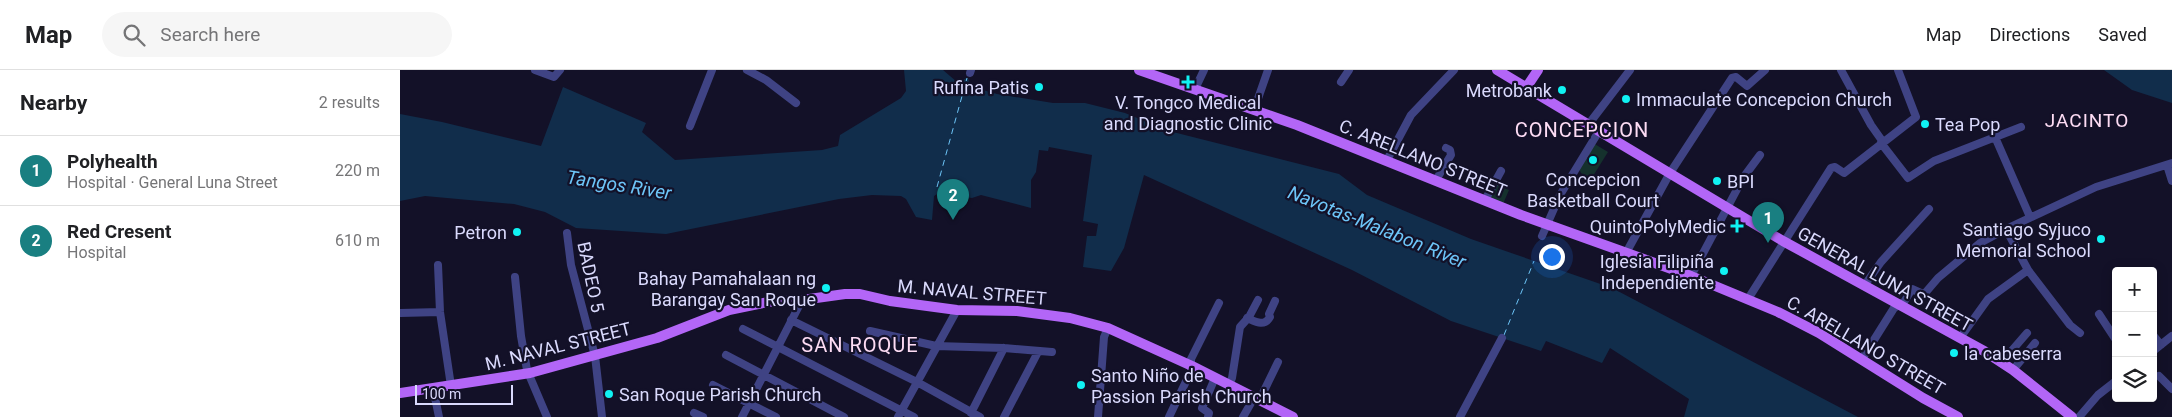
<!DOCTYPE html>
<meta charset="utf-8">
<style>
body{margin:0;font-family:Roboto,sans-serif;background:#f6f6f6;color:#202124}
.controls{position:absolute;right:15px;bottom:15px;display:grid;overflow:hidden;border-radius:5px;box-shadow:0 2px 12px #0003}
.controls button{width:45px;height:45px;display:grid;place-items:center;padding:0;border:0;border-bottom:1px solid #e0e0e0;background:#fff;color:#202124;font:25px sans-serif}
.scale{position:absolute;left:15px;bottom:12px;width:98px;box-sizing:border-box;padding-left:5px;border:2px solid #dadafd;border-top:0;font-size:14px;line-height:18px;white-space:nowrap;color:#dadafd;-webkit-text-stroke:4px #131128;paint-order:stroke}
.you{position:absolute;left:1151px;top:186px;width:18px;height:18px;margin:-12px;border:4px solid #fff;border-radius:50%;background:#1a73e8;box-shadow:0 0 0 8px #1a73e833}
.badge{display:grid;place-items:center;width:32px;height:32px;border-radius:50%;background:#197f81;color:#fff;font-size:16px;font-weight:700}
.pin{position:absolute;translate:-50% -41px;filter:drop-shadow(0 1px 2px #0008)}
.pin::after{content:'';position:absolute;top:26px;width:18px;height:15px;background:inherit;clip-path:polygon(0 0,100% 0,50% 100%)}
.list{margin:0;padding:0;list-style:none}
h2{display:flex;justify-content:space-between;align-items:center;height:65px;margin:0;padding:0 20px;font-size:21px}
h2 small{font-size:16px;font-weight:400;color:#757577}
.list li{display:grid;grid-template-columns:32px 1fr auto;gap:15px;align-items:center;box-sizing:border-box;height:70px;padding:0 20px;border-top:1px solid #e0e0e0}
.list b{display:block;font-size:19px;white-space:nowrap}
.list p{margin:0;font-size:16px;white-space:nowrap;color:#757577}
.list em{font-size:16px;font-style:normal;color:#757577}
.icon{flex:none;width:28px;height:28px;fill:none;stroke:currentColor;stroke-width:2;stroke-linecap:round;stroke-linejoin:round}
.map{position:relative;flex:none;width:1772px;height:347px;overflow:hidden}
header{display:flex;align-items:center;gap:30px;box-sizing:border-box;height:70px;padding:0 25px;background:#fff;border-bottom:1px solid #e0e0e0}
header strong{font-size:24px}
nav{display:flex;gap:28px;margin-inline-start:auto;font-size:18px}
.search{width:350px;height:45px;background:#f6f6f6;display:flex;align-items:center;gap:12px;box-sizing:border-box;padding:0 18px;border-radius:28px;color:#757577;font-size:19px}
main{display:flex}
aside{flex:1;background:#fff}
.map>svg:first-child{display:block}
.green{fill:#15312d}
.water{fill:#112d4b}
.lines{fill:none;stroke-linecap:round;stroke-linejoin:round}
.ferry{stroke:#6dc5f8;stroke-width:1;stroke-dasharray:6 5;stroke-linecap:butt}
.minor{stroke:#3f4384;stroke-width:8}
.major{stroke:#b366f7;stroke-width:10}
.poi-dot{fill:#10f2f3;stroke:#131128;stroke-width:2}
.labels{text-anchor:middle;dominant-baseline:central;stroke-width:4.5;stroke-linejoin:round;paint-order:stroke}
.poi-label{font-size:18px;fill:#dadafd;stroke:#131128;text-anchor:end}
.street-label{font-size:18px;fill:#dadafd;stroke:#131128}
.neighbourhood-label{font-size:19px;letter-spacing:1px;fill:#fddcf4;stroke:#131128}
.water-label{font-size:19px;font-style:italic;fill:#6dc5f8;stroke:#131128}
.quarter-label{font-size:20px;letter-spacing:1px;fill:#fddcf4;stroke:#131128}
</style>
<header>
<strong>Map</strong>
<div class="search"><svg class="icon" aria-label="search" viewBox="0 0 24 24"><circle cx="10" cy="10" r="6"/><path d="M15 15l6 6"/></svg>Search here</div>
<nav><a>Map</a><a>Directions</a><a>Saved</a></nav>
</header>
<main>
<aside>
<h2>Nearby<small>2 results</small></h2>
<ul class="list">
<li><span class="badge">1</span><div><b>Polyhealth</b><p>Hospital · General Luna Street</p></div><em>220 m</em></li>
<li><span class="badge">2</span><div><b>Red Cresent</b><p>Hospital</p></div><em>610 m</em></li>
</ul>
</aside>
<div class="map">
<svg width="1772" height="347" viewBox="0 0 1772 347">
<rect width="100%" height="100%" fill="#131128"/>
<path class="green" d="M1193 73 1208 82 1193 106 1188 108 1181 103 1179 99Z
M1096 113 1109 120 1103 134 1089 128Z"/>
<path class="water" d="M504 0H543L557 12 567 8 569 10 568 16 597 24 653 33H685L725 43 769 61 939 104 967 125 1071 169 1212 218 1458 347H1284L1289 329 1210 278 1202 293 1146 271 1141 281 1051 251 952 200 744 105 724 178 711 201 683 197 687 166H696L698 154 683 151 692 85 649 77 648 81 639 80 636 102 631 110V138L581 125 572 128 539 123 534 126 532 150 516 147 506 129 501 126 472 125 439 129 266 164 176 158 145 142 114 134 25 126 0 131V44L42 52 141 76 163 17 246 53 242 62 275 90 422 80 438 76 440 65 501 28 506 21Z
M1704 0H1772V33L1732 20Z"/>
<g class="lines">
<path class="ferry" d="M537 117 567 8
M1104 265 1134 191"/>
<path class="minor" d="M135 0 154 7 160 0
M347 0 366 10 396 33
M1441 0 1471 55 1483 72
M570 3 571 0
M941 12 949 0
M795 19 804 0
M854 40 868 0
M1188 55 1230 0
M290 56 312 0
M1595 67 1630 147
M1481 73 1508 108 1534 91 1621 57
M987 90 1011 45 1054 0
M1767 95 1772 111
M1036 110 1051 85 1050 80 1046 78
M1085 130 1101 101
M1606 159 1628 200 1670 255 1680 263
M167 163 171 195 195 286 202 347
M1142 166 1160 125 1199 61
M1226 183 1270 103 1332 8 1336 7 1347 16 1365 0
M38 195 40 242 51 316
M1291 206 1343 108 1360 85
M115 207 121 266 127 300 147 347
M1464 216 1481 192 1529 139
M1348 229 1431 98 1435 97 1444 103 1516 47 1498 0
M0 243 40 242
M1699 244 1716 270
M847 248C856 252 864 257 870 247L869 244 875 231
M391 250 517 312 580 347
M343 259 514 347
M470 261 536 276 604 278 652 282
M1753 265 1761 275
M1560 268 1588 229 1628 200
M1753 281 1772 266
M326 285 444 347
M1462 289 1494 238 1504 232 1512 219 1523 224 1526 222 1538 208 1580 173 1606 159 1696 117 1772 93
M1601 293 1627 263
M1613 300 1635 273
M1759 306 1772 319
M313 315 376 347
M829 315 832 308 840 257 849 247 858 230
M33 318 39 347
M860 329 878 292
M294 343 303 347
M571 343 604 278
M342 347 402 230
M498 347 557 240
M604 347 638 282
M698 347 704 267 708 258
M769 347 791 301V289L819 233
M808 347 809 343 802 338 815 308
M843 347 855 326
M1060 347 1102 268
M1679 347 1698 325 1716 311"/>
<path class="major" d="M739 0 897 55 1121 145 1291 206 1378 242 1419 263 1523 328 1558 347
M1097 0 1383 171 1584 281 1613 300 1672 347
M1126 18 1138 0
M0 323 130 303 257 268 329 240 368 232 402 230 445 224H460L490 231 557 240 617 241 670 248 708 258 792 296 893 347"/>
</g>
<g class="poi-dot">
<path d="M785.5 4.5h5v5h5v5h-5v5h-5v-5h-5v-5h5z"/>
<circle cx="639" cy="17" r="5"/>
<circle cx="1162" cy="20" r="5"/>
<circle cx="1226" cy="29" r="5"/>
<circle cx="1525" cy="54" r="5"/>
<circle cx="1193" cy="90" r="5"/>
<circle cx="1317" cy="111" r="5"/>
<path d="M1334.5 148.5h5v5h5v5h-5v5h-5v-5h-5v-5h5z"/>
<circle cx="117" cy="162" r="5"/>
<circle cx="1701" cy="169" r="5"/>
<circle cx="1324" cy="201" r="5"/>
<circle cx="426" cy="218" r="5"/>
<circle cx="1554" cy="283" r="5"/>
<circle cx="681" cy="315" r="5"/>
<circle cx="209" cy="324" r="5"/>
</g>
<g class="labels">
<g class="poi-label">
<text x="629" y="17">Rufina Patis</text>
<text x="1152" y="20">Metrobank</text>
<text x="1236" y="29" text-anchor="start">Immaculate Concepcion Church</text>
<text x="788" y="32" text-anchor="middle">V. Tongco Medical<tspan x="788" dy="21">and Diagnostic Clinic</tspan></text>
<text x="1535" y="54" text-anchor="start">Tea Pop</text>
<text x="1193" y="109" text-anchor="middle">Concepcion<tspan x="1193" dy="21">Basketball Court</tspan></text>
<text x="1327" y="111" text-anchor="start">BPI</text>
<text x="1326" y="156">QuintoPolyMedic</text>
<text x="1691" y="159">Santiago Syjuco<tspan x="1691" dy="21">Memorial School</tspan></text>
<text x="107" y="162">Petron</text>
<text x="1314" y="191">Iglesia Filipiña<tspan x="1314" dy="21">Independiente</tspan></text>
<text x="416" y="208">Bahay Pamahalaan ng<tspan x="416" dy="21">Barangay San Roque</tspan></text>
<text x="1564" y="283" text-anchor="start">la cabeserra</text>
<text x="691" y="305" text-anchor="start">Santo Niño de<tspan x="691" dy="21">Passion Parish Church</tspan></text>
<text x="219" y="324" text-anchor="start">San Roque Parish Church</text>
</g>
<g class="street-label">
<text transform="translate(1023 88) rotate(22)">C. ARELLANO STREET</text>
<text transform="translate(191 207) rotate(78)">BADEO 5</text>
<text transform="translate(1485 209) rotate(29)">GENERAL LUNA STREET</text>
<text transform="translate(572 222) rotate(5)">M. NAVAL STREET</text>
<text transform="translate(1466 275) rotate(30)">C. ARELLANO STREET</text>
<text transform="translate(158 276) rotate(-14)">M. NAVAL STREET</text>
</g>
<g class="neighbourhood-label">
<text x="1687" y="50">JACINTO</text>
</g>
<g class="water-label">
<text transform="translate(219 115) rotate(9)">Tangos River</text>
<text transform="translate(977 157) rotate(22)">Navotas-Malabon River</text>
</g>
<g class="quarter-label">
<text x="1182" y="60">CONCEPCION</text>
<text x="460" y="275">SAN ROQUE</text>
</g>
</g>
</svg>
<div class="controls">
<button>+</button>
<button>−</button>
<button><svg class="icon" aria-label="layers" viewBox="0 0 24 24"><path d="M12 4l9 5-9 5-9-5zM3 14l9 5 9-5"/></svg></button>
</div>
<div class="scale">100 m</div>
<div class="you"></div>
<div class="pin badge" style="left:1368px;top:173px">1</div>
<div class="pin badge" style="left:553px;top:150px">2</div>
</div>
</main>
